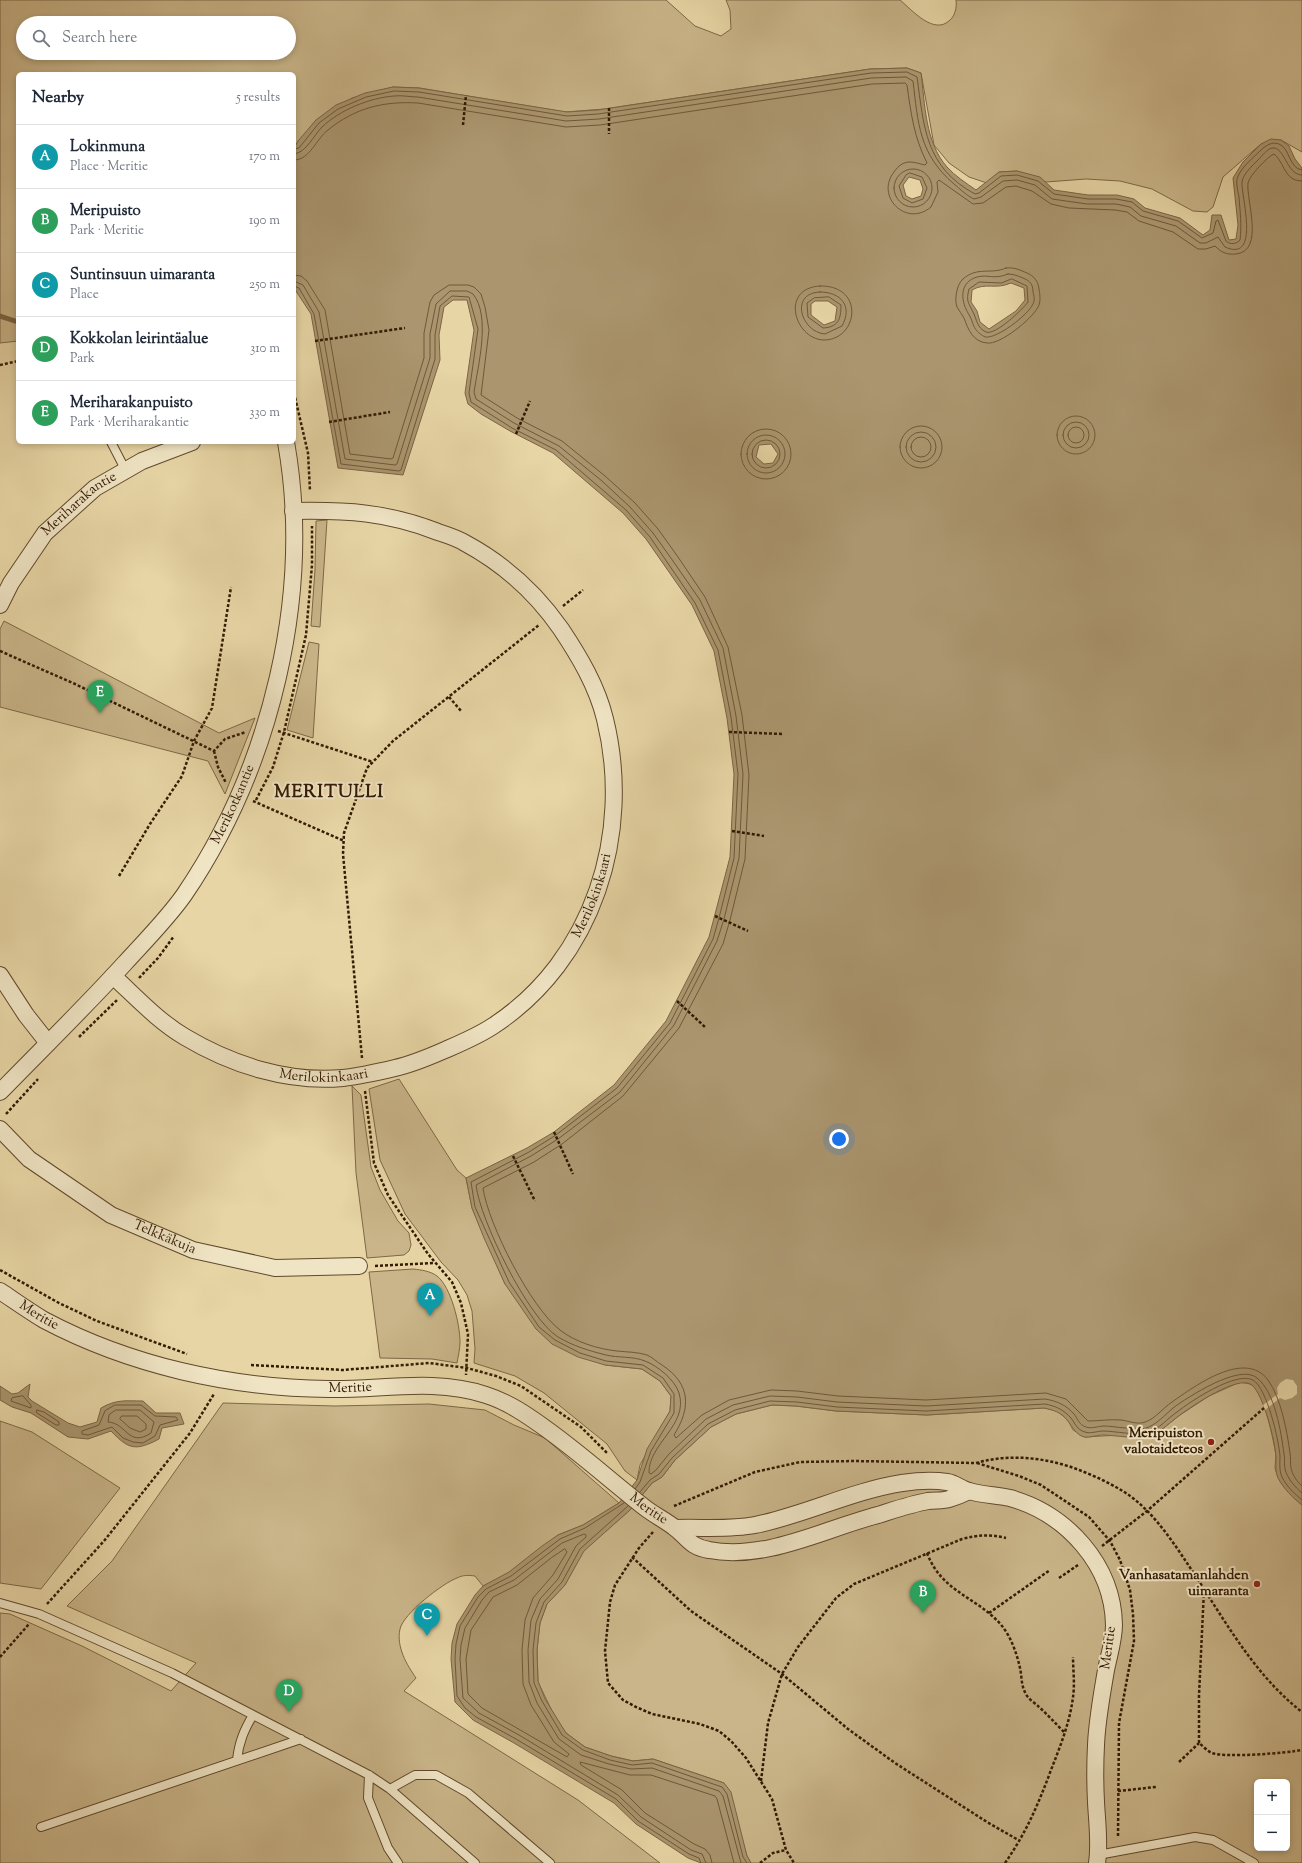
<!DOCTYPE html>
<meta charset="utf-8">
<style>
body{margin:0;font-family:"Sorts Mill Goudy",serif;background:#f6f6f7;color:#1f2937}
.controls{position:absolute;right:12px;bottom:12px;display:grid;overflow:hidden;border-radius:6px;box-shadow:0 2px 6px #0003}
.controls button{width:36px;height:36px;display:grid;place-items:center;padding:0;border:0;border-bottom:1px solid #e0e1e3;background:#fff;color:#1f2937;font:20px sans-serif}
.you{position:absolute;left:839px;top:1139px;width:14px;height:14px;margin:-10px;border:3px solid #fff;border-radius:50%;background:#1a73e8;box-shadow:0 0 0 6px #1a73e833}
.badge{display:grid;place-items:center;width:26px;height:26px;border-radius:50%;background:#ea580c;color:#fff;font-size:13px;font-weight:700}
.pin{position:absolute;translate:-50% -33px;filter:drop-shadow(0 1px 2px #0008)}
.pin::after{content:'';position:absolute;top:21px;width:14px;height:12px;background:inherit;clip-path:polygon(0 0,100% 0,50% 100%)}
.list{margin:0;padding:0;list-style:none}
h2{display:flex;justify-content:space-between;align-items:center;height:52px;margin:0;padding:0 16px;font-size:17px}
h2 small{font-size:13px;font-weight:400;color:#747a83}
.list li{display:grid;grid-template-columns:26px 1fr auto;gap:12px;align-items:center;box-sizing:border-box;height:64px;padding:0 16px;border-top:1px solid #e0e1e3}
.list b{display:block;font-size:15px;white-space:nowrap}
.list p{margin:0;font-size:13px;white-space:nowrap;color:#747a83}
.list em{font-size:13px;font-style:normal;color:#747a83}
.icon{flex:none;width:22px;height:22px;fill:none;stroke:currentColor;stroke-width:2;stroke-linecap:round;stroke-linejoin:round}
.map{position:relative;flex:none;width:1302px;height:1863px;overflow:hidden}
.search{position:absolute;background:#fff;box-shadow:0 2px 6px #0003;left:16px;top:16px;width:280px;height:44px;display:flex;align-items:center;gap:10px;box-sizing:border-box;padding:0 14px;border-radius:22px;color:#747a83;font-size:15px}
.panel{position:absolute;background:#fff;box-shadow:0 2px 6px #0003;left:16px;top:72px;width:280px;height:372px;border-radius:6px}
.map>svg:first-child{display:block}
.green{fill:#c9b589;stroke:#7e6846;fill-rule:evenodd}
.water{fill:#aa956e;stroke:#7b6443;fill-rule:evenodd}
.pier{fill:#e7d5a5}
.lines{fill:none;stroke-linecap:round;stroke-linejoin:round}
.shore{stroke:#6f5838;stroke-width:1}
.stream{stroke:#7b6443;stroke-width:5}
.lane-casing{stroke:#61492c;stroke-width:10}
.street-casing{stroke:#61492c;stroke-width:18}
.path{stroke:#341a03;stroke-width:2.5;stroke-dasharray:3 2;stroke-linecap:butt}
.lane{stroke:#efe4c4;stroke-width:8}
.street{stroke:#efe4c4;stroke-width:16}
.poi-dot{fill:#8f2418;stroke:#efe4c4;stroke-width:1.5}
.labels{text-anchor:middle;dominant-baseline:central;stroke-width:4;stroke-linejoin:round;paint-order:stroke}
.street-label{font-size:14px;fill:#341a03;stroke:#efe4c4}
.poi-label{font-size:14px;font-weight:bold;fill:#341a03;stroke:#efe4c4;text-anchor:end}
.district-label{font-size:18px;font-weight:bold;letter-spacing:1px;fill:#341a03;stroke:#efe4c4}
</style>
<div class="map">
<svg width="1302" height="1863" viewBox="0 0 1302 1863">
<rect width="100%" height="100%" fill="#e7d5a5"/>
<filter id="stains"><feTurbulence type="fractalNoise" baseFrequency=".005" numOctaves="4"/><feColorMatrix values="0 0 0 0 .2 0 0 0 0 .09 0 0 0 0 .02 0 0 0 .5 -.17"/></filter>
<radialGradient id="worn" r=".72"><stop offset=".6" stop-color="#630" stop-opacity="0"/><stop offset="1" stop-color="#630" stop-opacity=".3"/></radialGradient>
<path class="green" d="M0 0H666L695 26 721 36 731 29 730 10 726 0H900C912 10 934 36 950 20 955 16 957 7 956 0H1302V152L1281 140 1261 144 1223 177 1213 207 1207 212 1193 211 1152 189 1120 181 1086 179 1046 182 1017 171 999 172 987 183 969 177 949 163 934 145 921 73 907 68 870 69 604 109 565 112 419 88 393 87 352 98 316 120 294 148V74H18V341L0 343ZM23 23H289V53H23Z
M327 520 320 627 311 626 315 570 316 521Z
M4 621 219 733 255 718 225 794 208 761 0 707V629Z
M309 642 319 644 313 738 287 730Z
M399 1079 457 1170 466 1178 472 1208 505 1284 605 1365 642 1369 660 1381 671 1396 670 1411 640 1465 637 1480 625 1471 607 1444 544 1393 515 1376 474 1363 475 1349 472 1311 467 1295 458 1280 441 1262 405 1214 380 1160 369 1089Z
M352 1086 361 1095 371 1167 380 1190 398 1221 409 1233 411 1245 409 1251 404 1255 367 1258 356 1173Z
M413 1269C422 1270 430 1271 437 1276 451 1287 460 1324 460 1342 460 1349 458 1357 457 1363L432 1359 380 1358 369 1272Z
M1240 1382C1243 1383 1249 1383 1252 1385 1264 1392 1274 1442 1276 1456 1276 1460 1275 1464 1275 1468 1278 1482 1292 1496 1302 1505V1863H751L747 1856 724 1783 653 1759 633 1761 611 1756 585 1747 566 1733 555 1717 538 1682 537 1650 540 1623 547 1604 565 1585 583 1551 630 1510 652 1483 662 1477 675 1460 711 1427 736 1414 772 1405 796 1406 836 1411 927 1415 1044 1408 1057 1411 1068 1420 1073 1430 1085 1437 1119 1435 1140 1439 1157 1433 1180 1415 1209 1396ZM1257 1782H1287V1848H1257Z
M223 1403 335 1406 429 1404 485 1410 514 1425 545 1438 619 1503 583 1525 558 1535 509 1573 483 1586 475 1576C468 1575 463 1575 457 1578 443 1583 403 1614 400 1629 396 1647 407 1665 416 1678L404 1691 578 1800 660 1863H0V1613L10 1614 82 1646 171 1691 196 1663 67 1606 112 1561Z
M0 1421 32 1432 120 1488 41 1589 0 1583Z"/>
<path class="water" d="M907 68 921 73C925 104 925 142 947 167 955 176 966 183 976 190L999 172 1017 171 1040 177 1054 190 1088 195H1117L1134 199 1145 208 1180 218 1203 235 1210 230 1212 215H1221L1229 240 1236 239 1238 225 1233 178 1243 162 1261 144 1271 139 1281 140 1289 146 1295 159 1302 168V1505C1292 1497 1284 1489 1278 1478 1275 1470 1276 1464 1276 1457 1275 1441 1264 1396 1252 1385 1239 1374 1192 1406 1180 1415 1170 1422 1161 1432 1150 1436 1140 1440 1115 1435 1102 1435 1097 1435 1089 1438 1084 1437 1075 1434 1073 1427 1067 1420 1061 1412 1053 1410 1044 1408L927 1415 836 1411 796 1406 772 1405 736 1414 711 1427 675 1460 662 1477 652 1483 630 1510 584 1551 565 1585 547 1604 540 1623 537 1650 538 1681 545 1699 566 1733 585 1747 611 1756 633 1761 653 1759 724 1783 731 1792 747 1856 751 1863H701L688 1858 636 1824 614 1803 514 1743 473 1720 455 1702 451 1659 452 1643 457 1624 475 1595 483 1586 509 1572 542 1546 558 1535 583 1525 619 1503 637 1480 647 1449 670 1411 671 1396 660 1381 642 1369 605 1365 578 1357 552 1344 536 1329 505 1284 484 1238 472 1208 466 1178 527 1148 554 1132 582 1110 614 1085 666 1021 709 937 730 857 734 774 727 718 714 651 692 605 646 539 623 513 553 453 510 431 481 414 468 404 465 393 474 330 467 300H453L444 307 439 335 440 360 403 475 338 468 311 314 294 288V148L298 141 316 120 336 105 365 93 393 87 419 88 567 112 598 110 870 69ZM909 177 920 180 923 189 921 196 912 199 906 196 903 185ZM1011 283 1024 288 1025 300 1016 311 989 329 980 322 977 311 971 302 972 290C986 282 995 290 1011 283ZM815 301H828L837 307 835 321 824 325 811 315V304ZM771 444 778 454 773 463 764 464 756 457 759 445Z
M30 1384 28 1397 32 1401 68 1423 80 1427 97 1422 101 1408C117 1399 125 1401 143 1401L156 1413H180L184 1424 162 1428 159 1439C136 1451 129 1450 111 1431L88 1439 68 1437 31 1413 12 1407 0 1400V1386L12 1394 18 1393Z"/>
<path class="pier" d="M1286 1379 1293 1380 1297 1386V1394L1292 1398 1285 1400 1280 1398 1265 1410 1263 1405 1278 1394 1277 1388 1280 1383Z"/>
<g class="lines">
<path class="shore" d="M294 149 299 148 319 123 338 109 366 97 394 91 419 92 567 116 598 114 871 73 907 72 917 77C924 127 925 167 975 194L979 193 1001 176 1017 175 1038 181 1054 194 1088 199H1116L1132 202 1143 211 1178 221 1202 238 1213 233 1216 221 1218 220 1226 241C1230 245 1237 244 1240 240 1242 225 1240 212 1239 197 1238 192 1236 184 1237 179 1240 168 1253 158 1260 151 1265 146 1272 141 1279 144 1290 148 1289 169 1302 170
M294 154C306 153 314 135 322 127 340 110 369 98 394 96 402 95 410 97 418 97L566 121 599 119 871 78 906 77 913 81C918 123 919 154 954 184 960 189 967 196 974 199L981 197 1003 181 1017 180 1035 185 1052 199 1087 204H1116L1130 207 1141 216 1176 226 1200 243H1206L1218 237 1225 247C1261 263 1241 196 1242 182 1243 174 1253 165 1258 160 1262 156 1267 149 1272 148 1285 146 1286 175 1302 175
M294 160C310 160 316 139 328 130 355 108 383 101 418 103L566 127 600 125 872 84 905 83 907 85C911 114 914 137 927 163L925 165C920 164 915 162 910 162 903 162 898 166 894 172 875 196 906 228 931 207L938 192 937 182 939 180 973 204 983 203 1006 187 1016 186 1032 191 1051 204 1069 208 1115 210 1127 212 1139 221 1173 232 1198 249H1206L1215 246C1221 252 1226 255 1236 254 1265 251 1246 200 1248 183 1249 176 1268 156 1274 154 1285 163 1284 181 1302 181
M894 188a19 19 0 1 1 38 0a19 19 0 1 1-38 0Z
M910 173 922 177 927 188 923 199 912 203 903 198 899 186 906 175Z
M1006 268C1014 267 1020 270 1027 273 1034 276 1038 281 1039 289 1040 295 1041 302 1038 307 1032 319 1000 345 987 343 973 342 968 329 964 318 962 314 959 311 957 307 954 299 957 284 963 279 978 266 990 275 1006 268Z
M1008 274C1014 274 1018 276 1023 278 1030 281 1033 284 1033 292 1034 296 1035 300 1033 304 1028 315 997 339 985 337 971 329 975 324 968 313 960 299 960 282 977 277 988 274 994 280 1008 274Z
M294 275 301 276 307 281 325 310 350 454 391 459 393 458 424 358V333L430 302 434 295 449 285H468L474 287 481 294 485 307 489 330 481 395 517 418 562 441 605 476 635 503 658 529 678 557 705 597 728 647 742 715 749 775 745 859 730 920 723 944 679 1028 623 1096 562 1144 534 1162 483 1188C488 1224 531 1308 560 1330 575 1342 598 1349 617 1351 626 1352 638 1352 647 1355 652 1357 657 1362 662 1365 691 1384 691 1408 674 1435L676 1438 702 1415 729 1400 771 1390 797 1391 838 1396 926 1400 1046 1393 1066 1399 1088 1421C1099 1421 1110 1419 1121 1420 1129 1421 1138 1425 1145 1422 1155 1419 1163 1408 1172 1402 1195 1386 1245 1349 1268 1380 1281 1398 1287 1431 1290 1453 1291 1458 1290 1463 1291 1468 1292 1474 1297 1482 1302 1486
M1012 279 1027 286 1028 302C1023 309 995 336 986 332 977 328 977 320 973 312 968 302 966 301 969 289L979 282 1001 283Z
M294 281 303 285 319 312 345 459 395 465 397 464 430 358V334L436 304 450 291H467L473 294C491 316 478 366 474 392L476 399 514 423 559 446 602 481 630 507 653 533 673 561 700 600 723 648 736 716 743 774 739 858 724 919 717 941 674 1025 620 1092 558 1139 531 1156 476 1185C480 1220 528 1318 558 1337 573 1346 590 1351 606 1355 618 1358 633 1356 645 1361 658 1366 675 1380 679 1393 689 1425 648 1444 649 1473L651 1474 656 1470 669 1454 706 1419 733 1405 770 1396 797 1397 837 1402 926 1406 1045 1399C1057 1401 1066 1405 1074 1414 1078 1419 1079 1425 1086 1427 1091 1429 1099 1426 1104 1426 1114 1426 1139 1431 1146 1428 1156 1425 1165 1415 1173 1408 1188 1397 1240 1363 1257 1378 1275 1392 1281 1432 1284 1454 1285 1459 1284 1464 1285 1469 1287 1478 1295 1487 1302 1493
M294 286 299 288 314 314 341 464 399 471 401 470 435 359V335L440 306 452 296 469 297 478 329 469 393 471 402 512 428 556 450 626 510 650 537 695 603 718 650 731 717 738 774 734 858 719 918 713 939 670 1023 617 1088 556 1135 529 1152 471 1182 475 1207 509 1282 539 1327 555 1340 580 1353 606 1361 643 1365 663 1378 674 1394V1413L651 1451 640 1482 635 1489
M820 286C866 285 858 341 823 340 794 338 780 288 820 286Z
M820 292C841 292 853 306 842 326L825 334C801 332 789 293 820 292Z
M829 297 841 305C841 320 838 327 823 328L808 317 807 303 814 298Z
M1057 435a19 19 0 1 1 38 0a19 19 0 1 1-38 0Z
M1063 435a13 13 0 1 1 26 0a13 13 0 1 1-26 0Z
M900 447a21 21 0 1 1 42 0a21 21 0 1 1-42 0Z
M1068 435a8 8 0 1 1 16 0a8 8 0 1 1-16 0Z
M741 454a25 25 0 1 1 50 0a25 25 0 1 1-50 0Z
M906 447a15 15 0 1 1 30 0a15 15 0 1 1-30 0Z
M747 454a19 19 0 1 1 38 0a19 19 0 1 1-38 0Z
M911 447a10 10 0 1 1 20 0a10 10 0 1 1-20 0Z
M752 454a14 14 0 1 1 28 0a14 14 0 1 1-28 0Z
M23 1396 31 1405V1408L11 1401 12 1398Z
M115 1405H141L155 1416 176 1417 178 1420 160 1425 155 1436 143 1443 133 1442 123 1438 112 1427 88 1435 82 1434V1431L99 1425 105 1411Z
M37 1410 44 1412 59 1422V1425H56L37 1413Z
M116 1410H140L154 1422 151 1433C128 1448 127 1423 108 1422L109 1415Z
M122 1416H137L146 1424V1429L140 1432 130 1428 120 1419Z
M640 1492 650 1480 659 1474 672 1458 708 1424 735 1410 770 1401 797 1402 837 1407 926 1411 1045 1404C1055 1406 1063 1409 1071 1418 1075 1423 1077 1430 1085 1432 1090 1434 1098 1431 1103 1431 1114 1431 1139 1436 1148 1433 1159 1429 1168 1418 1177 1412 1191 1401 1236 1371 1253 1380 1267 1388 1279 1441 1280 1456 1280 1464 1279 1470 1282 1477 1287 1487 1294 1493 1302 1500
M624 1503 585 1528 560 1539 511 1576 486 1589 478 1597 460 1626 456 1644 455 1659 457 1696 465 1708 476 1717 516 1739 616 1799 638 1821 689 1854 699 1858 701 1863
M628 1506 580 1549 562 1582 544 1602 536 1623 533 1650 534 1683 542 1701 562 1735 583 1750 610 1760 632 1765 652 1763 722 1787 727 1794 743 1857 747 1863
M565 1549 567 1552 553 1575 533 1598 525 1620 522 1650 523 1684 531 1705 554 1742 569 1754 567 1757 482 1708 468 1694 466 1659 471 1630 493 1597 517 1585 551 1558Z
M706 1863 702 1854 691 1850 641 1817 618 1795 519 1735 479 1713 463 1698 460 1659 461 1645 465 1628 482 1600 489 1592 514 1580 562 1543 584 1534 586 1535V1537L576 1546 558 1579 540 1599 531 1620 528 1650 529 1682 537 1703 559 1739 581 1755 609 1764 631 1769 652 1768 719 1791 723 1796 741 1863
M712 1863 710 1855 705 1849 694 1844 664 1825 645 1813 622 1790 581 1765 580 1762 630 1775H651L715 1796 717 1799 734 1863"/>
<path class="stream" d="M0 316 18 322"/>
<defs>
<path id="lane" d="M111 442 126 471
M0 1603 39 1614 172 1673 369 1775 390 1789 475 1863
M237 1760C239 1742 244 1730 253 1715
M369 1775 368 1798 388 1848 398 1863
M390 1789 415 1775H436L468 1793 550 1863
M41 1827 301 1739
M1098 1855 1195 1837 1213 1840 1254 1863"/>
<g id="street">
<path id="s1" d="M0 605 11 583 45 533 95 488 142 461 192 442"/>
<path d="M0 975 26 1015 48 1043"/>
<path id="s2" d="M113 976C136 997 158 1021 185 1037 232 1065 288 1083 343 1078 361 1076 378 1072 395 1068 413 1064 429 1057 445 1050 461 1043 478 1036 493 1026 594 960 633 833 605 719 597 686 579 656 561 629 536 593 504 564 465 543 457 538 447 535 438 532 387 512 346 510 293 511"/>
<path id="s3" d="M0 1092C42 1049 85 1007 125 963 145 941 167 919 184 895 271 767 313 595 286 442"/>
<path id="s4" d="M0 1129 29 1159 111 1215 193 1250 275 1268 359 1266"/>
<path id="s5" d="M0 1291C15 1301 29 1311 44 1320 131 1366 231 1388 329 1389 381 1390 435 1378 486 1395 508 1402 527 1415 545 1428 580 1453 611 1481 644 1507 654 1515 665 1520 675 1528 688 1538 690 1547 709 1550 765 1561 824 1529 878 1515 894 1510 911 1504 928 1501 935 1500 943 1501 949 1499 956 1497 963 1494 969 1491"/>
<path d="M675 1528C702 1527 729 1530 755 1525 805 1515 851 1491 902 1483 916 1481 933 1480 947 1482 955 1483 961 1489 969 1491 982 1495 996 1495 1010 1498 1067 1514 1113 1565 1114 1625 1114 1640 1109 1655 1106 1670 1102 1694 1097 1720 1096 1745 1095 1764 1095 1783 1096 1802 1097 1822 1100 1843 1097 1863"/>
</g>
</defs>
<use href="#lane" class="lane-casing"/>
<use href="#street" class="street-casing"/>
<path class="path" d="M609 108V134
M463 125 466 95
M315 341 405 328
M0 365 18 361
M294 393 308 453 310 491
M329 422 390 412
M516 434 530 401
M563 606 583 590
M0 651 75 684 214 751 225 739 246 732
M449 697 462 712
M278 731 373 762
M729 732 783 734
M214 751 218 767 226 783
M256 800 273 767 284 732 306 635 312 565V526
M253 801 344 841
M732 831 764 836
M119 876 150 824 182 776 194 741 212 708 231 587
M715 916 748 931
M139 978 158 958 174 936
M677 1001 705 1027
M79 1037 117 1000
M362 1058 343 854 344 833 367 768 393 741 539 625
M365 1091 374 1163 388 1195 428 1254 452 1282 461 1303 468 1334 466 1375
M6 1114 38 1079
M554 1132 573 1174
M513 1156 535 1201
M375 1266 435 1263
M0 1270 59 1303 97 1321 187 1354
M251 1365 343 1370 429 1363 467 1368 496 1376 521 1386 581 1427 608 1454
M977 1463 1019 1476 1041 1485 1089 1517 1110 1541 1120 1560 1130 1590 1133 1614 1134 1641 1119 1723 1118 1838
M674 1506 755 1472 800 1462 853 1461 976 1463C1008 1454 1040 1457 1071 1467 1088 1473 1106 1481 1121 1490 1150 1507 1171 1539 1189 1566 1223 1617 1253 1674 1302 1712
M653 1532 639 1548 615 1585 610 1602 605 1651 608 1683 623 1700 636 1707 652 1714 700 1724 719 1731 731 1741 746 1758 772 1799 786 1850 794 1863
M1102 1546 1147 1511 1264 1408
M927 1553C942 1593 978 1597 1002 1626 1011 1637 1017 1654 1020 1668 1022 1677 1021 1686 1026 1694 1028 1699 1035 1703 1039 1707 1048 1715 1056 1724 1065 1733
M632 1557 691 1611 782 1674 848 1729 895 1763 987 1822 1020 1841
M1059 1578 1078 1565
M1204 1590 1199 1695V1743C1203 1746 1207 1751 1212 1753 1225 1758 1287 1753 1302 1750
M47 1604 104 1541 190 1433 214 1394
M989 1613 1050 1570
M0 1657 29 1624
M1179 1762 1199 1743
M761 1781 768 1723 782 1674 798 1647 836 1598 854 1584 962 1539C978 1535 990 1534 1006 1538
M1118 1791 1156 1787
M760 1863 773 1853 786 1850
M1005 1863C1026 1833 1038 1805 1051 1770 1060 1747 1070 1722 1073 1697 1075 1684 1073 1670 1073 1657"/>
<use href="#lane" class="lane"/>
<use href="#street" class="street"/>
</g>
<g class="poi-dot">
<circle cx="1211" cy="1442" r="4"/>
<circle cx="1257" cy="1584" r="4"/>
</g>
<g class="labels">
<g class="street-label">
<text stroke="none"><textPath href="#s1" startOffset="130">Meriharakantie</textPath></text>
<text stroke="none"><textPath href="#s3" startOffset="373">Merikotkantie</textPath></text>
<text stroke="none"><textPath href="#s2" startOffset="588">Merilokinkaari</textPath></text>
<text stroke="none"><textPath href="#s2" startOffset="241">Merilokinkaari</textPath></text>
<text stroke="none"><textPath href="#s4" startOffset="199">Telkkäkuja</textPath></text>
<text stroke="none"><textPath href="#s5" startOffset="46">Meritie</textPath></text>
<text stroke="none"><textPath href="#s5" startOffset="370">Meritie</textPath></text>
<text stroke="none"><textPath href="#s5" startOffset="706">Meritie</textPath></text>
<text transform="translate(1109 1648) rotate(-82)">Meritie</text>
</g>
<g class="poi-label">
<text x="1203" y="1434">Meripuiston<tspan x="1203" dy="16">valotaideteos</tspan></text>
<text x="1249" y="1576">Vanhasatamanlahden<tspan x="1249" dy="16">uimaranta</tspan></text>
</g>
<g class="district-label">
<text x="329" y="793">MERITULLI</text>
</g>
</g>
<rect width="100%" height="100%" filter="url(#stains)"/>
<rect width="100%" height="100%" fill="url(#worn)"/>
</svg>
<div class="controls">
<button>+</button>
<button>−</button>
</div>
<div class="you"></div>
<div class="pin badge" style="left:430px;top:1316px;background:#0f9aa8">A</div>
<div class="pin badge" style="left:923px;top:1613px;background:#2e9e5b">B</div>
<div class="pin badge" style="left:427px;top:1636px;background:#0f9aa8">C</div>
<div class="pin badge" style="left:289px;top:1712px;background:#2e9e5b">D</div>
<div class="pin badge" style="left:100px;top:713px;background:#2e9e5b">E</div>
<div class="search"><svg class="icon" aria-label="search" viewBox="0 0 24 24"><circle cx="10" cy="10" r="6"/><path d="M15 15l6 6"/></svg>Search here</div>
<section class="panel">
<h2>Nearby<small>5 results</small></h2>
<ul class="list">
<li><span class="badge" style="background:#0f9aa8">A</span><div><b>Lokinmuna</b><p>Place · Meritie</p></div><em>170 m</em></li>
<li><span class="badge" style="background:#2e9e5b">B</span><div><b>Meripuisto</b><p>Park · Meritie</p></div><em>190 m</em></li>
<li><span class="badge" style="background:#0f9aa8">C</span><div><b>Suntinsuun uimaranta</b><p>Place</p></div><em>250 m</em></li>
<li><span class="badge" style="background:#2e9e5b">D</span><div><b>Kokkolan leirintäalue</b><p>Park</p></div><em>310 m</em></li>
<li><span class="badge" style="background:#2e9e5b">E</span><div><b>Meriharakanpuisto</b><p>Park · Meriharakantie</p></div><em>330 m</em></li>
</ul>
</section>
</div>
